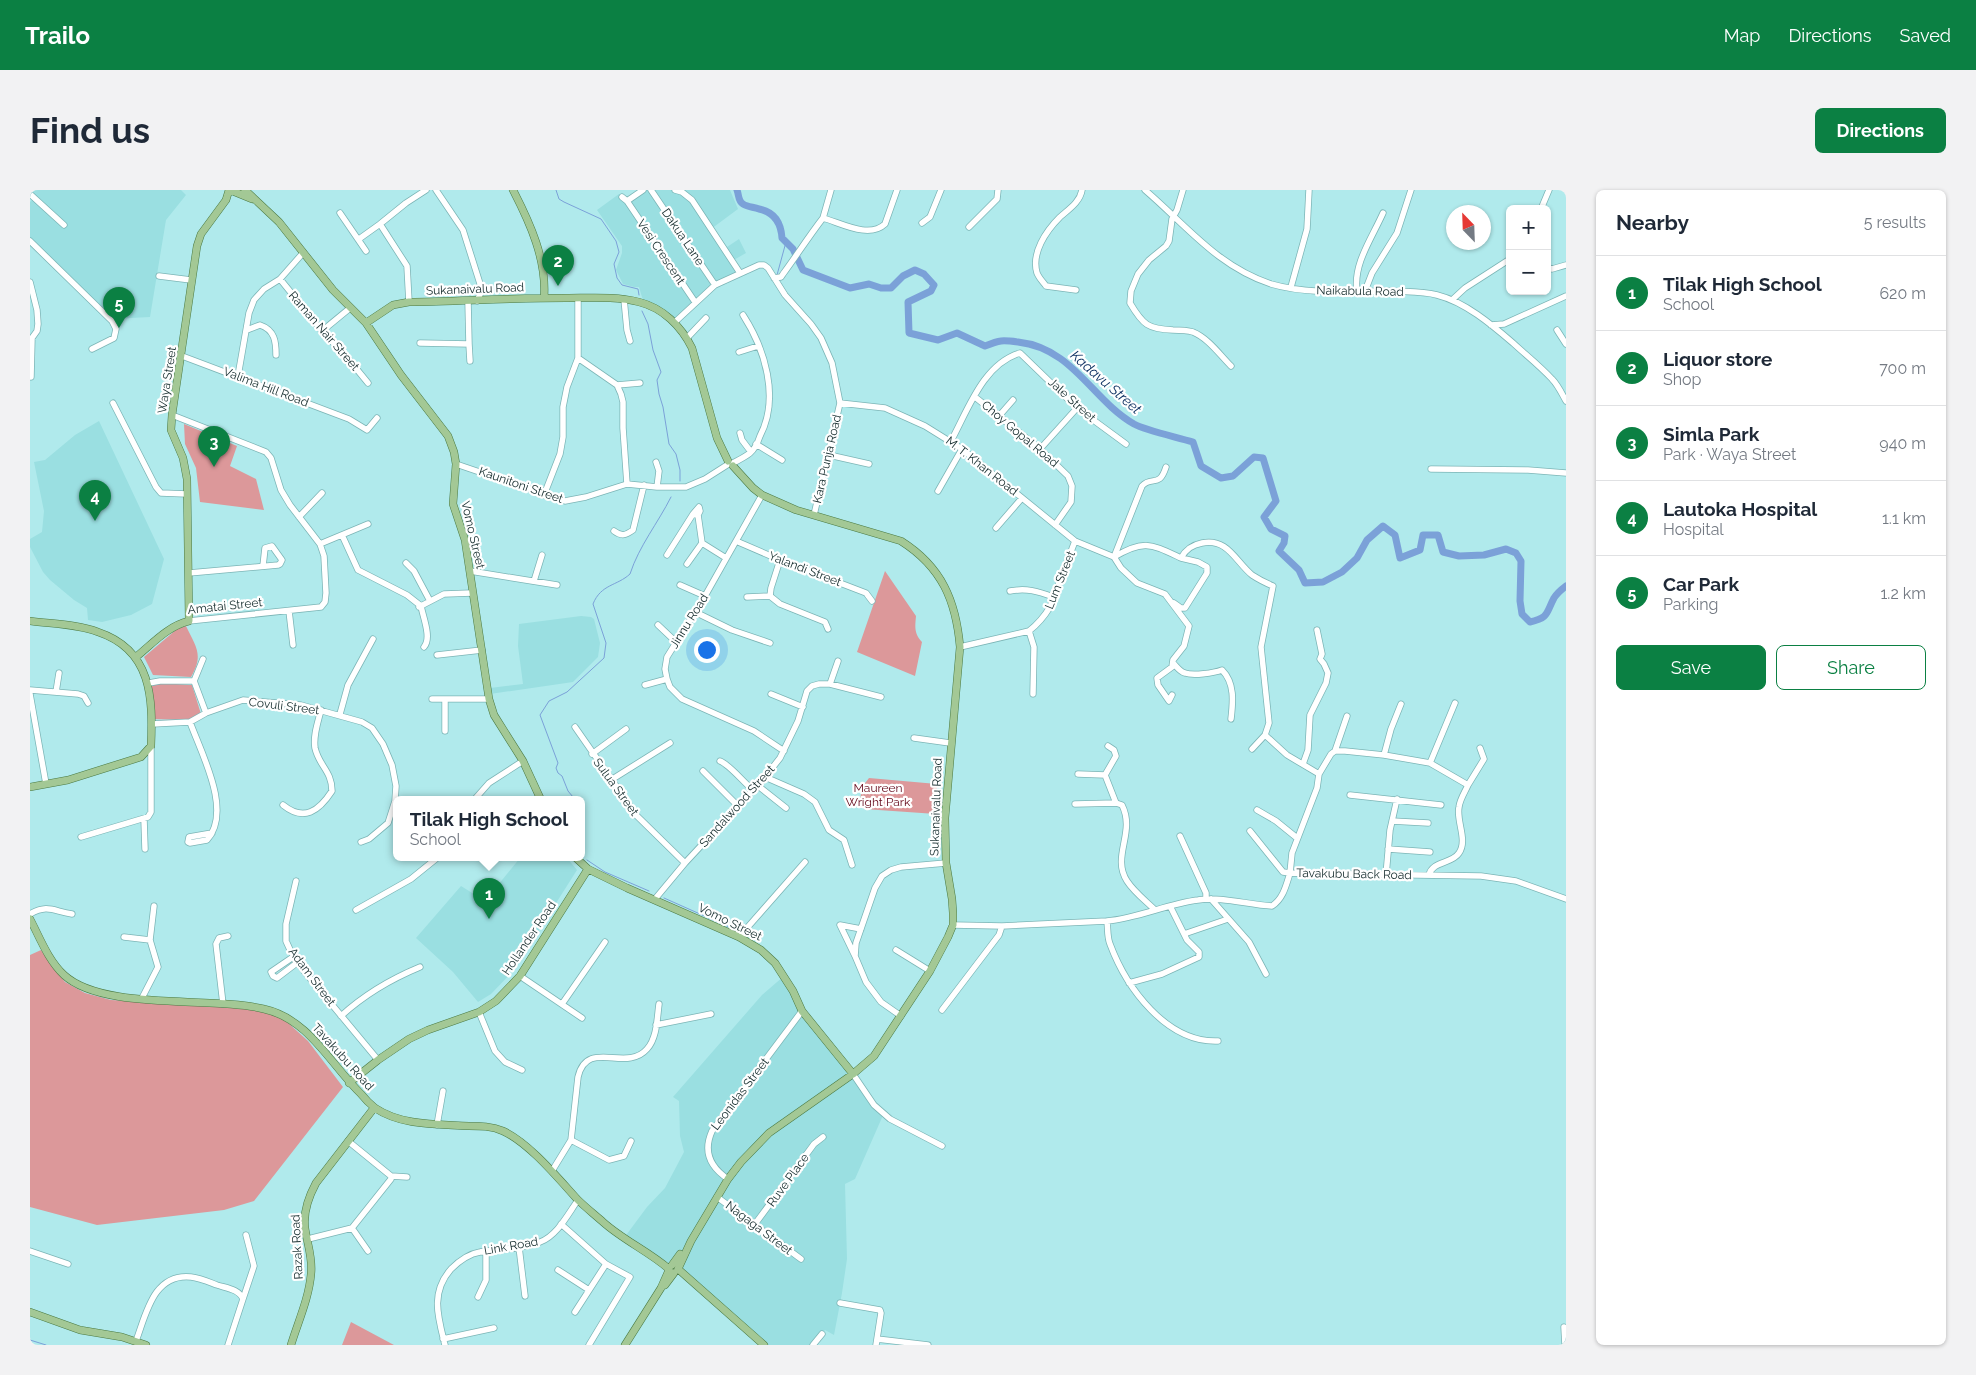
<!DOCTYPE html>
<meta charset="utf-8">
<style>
body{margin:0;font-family:Raleway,sans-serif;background:#f2f2f3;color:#1f2937}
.controls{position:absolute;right:15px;top:15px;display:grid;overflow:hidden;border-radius:8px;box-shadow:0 1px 4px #0004}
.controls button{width:45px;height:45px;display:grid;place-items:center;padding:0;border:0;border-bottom:1px solid #e0e1e3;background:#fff;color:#1f2937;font:25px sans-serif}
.compass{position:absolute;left:1416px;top:15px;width:45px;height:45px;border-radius:50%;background:#fff;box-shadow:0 1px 4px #0004;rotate:337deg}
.you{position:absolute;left:676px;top:459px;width:18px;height:18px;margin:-12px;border:4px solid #fff;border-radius:50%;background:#1a73e8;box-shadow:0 0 0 8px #1a73e833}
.badge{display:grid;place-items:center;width:32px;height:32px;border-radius:50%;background:#0b8043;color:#fff;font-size:16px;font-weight:700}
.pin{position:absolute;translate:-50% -41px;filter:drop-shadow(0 1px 2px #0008)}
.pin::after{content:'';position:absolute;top:26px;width:18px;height:15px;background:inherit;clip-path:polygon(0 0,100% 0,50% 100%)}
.popup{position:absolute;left:363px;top:606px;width:192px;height:65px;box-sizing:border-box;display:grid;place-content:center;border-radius:8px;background:#fff;filter:drop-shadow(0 1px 4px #0005);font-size:16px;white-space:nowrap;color:#747a83}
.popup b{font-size:19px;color:#1f2937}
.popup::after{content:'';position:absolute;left:50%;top:100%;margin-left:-10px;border:10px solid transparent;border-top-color:#fff}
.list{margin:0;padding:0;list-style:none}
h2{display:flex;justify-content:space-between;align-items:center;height:65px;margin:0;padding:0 20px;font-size:21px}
h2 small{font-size:16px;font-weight:400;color:#747a83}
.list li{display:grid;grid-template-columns:32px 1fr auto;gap:15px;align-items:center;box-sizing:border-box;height:75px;padding:0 20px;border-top:1px solid #e0e1e3}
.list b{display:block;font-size:19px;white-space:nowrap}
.list p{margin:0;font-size:16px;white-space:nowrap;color:#747a83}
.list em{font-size:16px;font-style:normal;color:#747a83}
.actions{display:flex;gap:10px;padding:15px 20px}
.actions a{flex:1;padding:11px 0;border:1px solid #0b8043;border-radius:8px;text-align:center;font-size:18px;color:#0b8043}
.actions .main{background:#0b8043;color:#fff}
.map{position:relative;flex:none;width:1536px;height:1155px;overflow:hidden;border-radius:8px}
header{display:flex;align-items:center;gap:30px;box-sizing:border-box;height:70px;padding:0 25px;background:#0b8043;color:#fff}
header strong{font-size:24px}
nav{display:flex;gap:28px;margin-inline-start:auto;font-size:18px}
.intro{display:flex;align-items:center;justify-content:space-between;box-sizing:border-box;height:120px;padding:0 30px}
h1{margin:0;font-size:35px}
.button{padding:12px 22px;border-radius:8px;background:#0b8043;color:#fff;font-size:18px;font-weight:700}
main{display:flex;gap:30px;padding:0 30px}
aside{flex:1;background:#fff;border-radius:8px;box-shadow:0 1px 4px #0004}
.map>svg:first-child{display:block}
.built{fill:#9adfe1}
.green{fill:#dc989a}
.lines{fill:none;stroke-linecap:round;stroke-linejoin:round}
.stream{stroke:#7ba1d8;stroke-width:1}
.river{stroke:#7ba1d8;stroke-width:7}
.minor-casing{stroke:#7cb5b6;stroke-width:7}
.major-casing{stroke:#4a7a43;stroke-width:8}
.minor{stroke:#fff;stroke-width:5.5}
.major{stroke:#a3c895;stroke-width:7}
.labels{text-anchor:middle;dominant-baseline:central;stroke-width:4.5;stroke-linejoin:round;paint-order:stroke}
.street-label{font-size:12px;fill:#152c2d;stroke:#fff}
.park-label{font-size:12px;fill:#650a1c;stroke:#fff}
.water-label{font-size:14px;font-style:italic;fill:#072b5d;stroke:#fff}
</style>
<header>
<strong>Trailo</strong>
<nav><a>Map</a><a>Directions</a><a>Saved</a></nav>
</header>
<div class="intro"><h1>Find us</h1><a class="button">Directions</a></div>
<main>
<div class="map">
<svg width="1536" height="1155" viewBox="0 0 1536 1155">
<rect width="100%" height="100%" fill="#b0eaec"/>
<path class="built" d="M0 0H151L156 5 136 30 120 127 82 129 0 50V12L4 8 0 4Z
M613 0H700L708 19 681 39 694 59 709 49 716 63 702 71 710 83 685 95 645 132 614 114 609 97H604L593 94 586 80 592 63V56L567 20 589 4 597 11Z
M69 231 134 369 122 414 101 425 72 432 58 430 57 418 44 410 20 390 13 382 0 357V349L12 342 14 321 4 272 15 270 45 245Z
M551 426 561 427 564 429 570 453 568 467 543 492 460 504V498L493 494 488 456 489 434Z
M490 668H537L547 680 483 781 461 804 448 812 423 782 386 748 431 696 455 711Z
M754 786 772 821 844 915 854 923 825 989 815 994 817 1069 812 1103 804 1145 795 1140 783 1155H734L640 1076 594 1048 617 1017 635 998 654 962 650 946 649 911 643 907 732 805Z"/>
<path class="green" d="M154 234 207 256 200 276 226 289 234 320 170 312 166 278 155 254Z
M855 381 886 426C885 437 884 444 892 452L885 486 827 462Z
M156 436C166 457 174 465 161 487L123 485 114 467 147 439Z
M130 493 162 495 171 524 159 530 119 529V497Z
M839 588 907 594 906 624 834 619 830 611 832 597Z
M11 760 35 792 55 803 81 810 213 817 236 822 256 831 278 851 313 897 224 1011 194 1020 67 1035 0 1017V765Z
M321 1132 364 1155H312Z"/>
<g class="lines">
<path class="stream" d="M526 0 529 9 534 12 571 29 586 51 589 62 584 74 587 88 592 95 608 99 609 105
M747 85 756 52
M612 121 618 134 623 160 631 182 627 190 629 204 633 217 639 254 646 264 650 280V291
M543 610V607L538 601 532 586 528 583 526 578 528 573 510 525 519 511 537 502 574 468 576 453 563 414C571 394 587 396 600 384 609 356 628 333 641 307
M552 666 553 667
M557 670 575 682 619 701
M634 708 706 740
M0 1150 16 1155"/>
<path class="river" d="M707 0C709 5 708 11 713 14 717 17 724 17 729 19 744 22 751 33 752 48L763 59 773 80 820 98 839 94 851 98H861L873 86 885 80 894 84 904 95 901 101 878 112 879 143 908 150 927 143 955 156C970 150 972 150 988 152 1043 158 1062 210 1104 234 1117 241 1147 247 1163 252L1171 276 1191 288 1203 286 1224 267 1233 268 1246 311 1234 327 1241 339 1255 346 1254 353 1249 361 1269 380 1275 393 1293 392 1312 382 1327 368 1337 350 1353 336 1365 345 1370 368 1390 360 1393 345H1408L1413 362 1429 366 1454 365 1476 359 1486 363 1491 371 1490 411 1492 424 1500 432C1519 428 1516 423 1524 408 1527 403 1532 399 1536 396"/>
<defs>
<path id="minor" d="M406 0 433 40 452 100 447 111
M621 0 685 95
M645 0 652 2 662 10 710 83
M801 0 793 28C811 33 839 49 855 34L867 0
M1115 0C1157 36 1187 76 1241 94 1279 105 1323 101 1362 101 1377 102 1392 101 1407 105 1435 112 1461 134 1483 153 1496 165 1510 176 1522 189 1528 195 1532 204 1536 211
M1153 0 1147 20 1142 29 1139 51 1136 56 1119 70 1108 84 1101 101 1100 113C1113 135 1118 139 1143 140 1150 140 1156 140 1163 142 1178 148 1190 165 1201 176
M0 4 34 35
M592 7 597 11 665 112
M597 11 613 0
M1511 19 1519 0
M310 23 336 61
M892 33 900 27 911 0
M939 37 967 9 968 0
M329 49 350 34
M0 51 82 131 86 139 84 148 62 159
M1517 77 1522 79 1536 75
M129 86 161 90
M744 88 751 87 753 84C767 65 779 46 793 28
M250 89 292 141 316 166 338 193
M0 92 7 120 8 134 7 141 2 148 1 187
M1261 97 1277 39 1279 0
M1046 100 1016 96C1013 92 1009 88 1007 83 1001 63 1016 41 1030 27 1039 19 1050 12 1052 0
M1327 101C1323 74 1342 48 1353 23
M1335 101 1342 83 1367 43 1381 0
M594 109 597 140 600 151
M1422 110 1435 98 1480 69
M379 112 377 76 350 34 376 13 396 0
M645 132 685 95 729 75H734L738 78 755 105 781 134 791 148 802 173 810 213 784 325
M1461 135 1474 134 1536 106
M217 140 230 135C245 140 246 152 246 165
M1527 140 1536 154
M292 141 320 118
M657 148 676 128
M390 153 439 154 438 111
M439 154 440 171
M709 162 728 156
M152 166 319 229 337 240 347 228
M548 168 587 195 591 204 593 212V238L597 294
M208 186 219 123 224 110 234 99 250 89 273 63
M587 195 610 193
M945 207 1010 259 1038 286 1042 296 1041 312 1025 335
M83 213 126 297 131 303 157 304
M810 213 855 218 895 236 932 259 1045 351 1084 367C1114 349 1121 354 1151 368 1156 359 1162 355 1172 353 1198 348 1205 371 1222 385 1228 389 1236 393 1243 396L1231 457 1239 533 1235 545
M142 225 236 262 241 268 251 300 260 315 290 354 294 366 296 403 295 412 291 417 159 431
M969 226 983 210
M710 243 712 250 721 262
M921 251C938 220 953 174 990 163L1047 218 1096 254
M726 254 752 270
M1010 259 1047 218
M799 265 839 274
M626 272 629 281 627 297
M703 273C709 270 715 267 720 263 725 259 728 252 730 246 750 208 735 159 713 125
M426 274 535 311 556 307 597 294 627 297H656L675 289 697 275
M1136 277C1129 299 1122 285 1112 296L1084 367 1091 378 1107 393 1135 404 1159 436 1154 456 1143 470 1142 477 1127 488 1128 495 1139 511 1142 505
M1401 279 1498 280 1536 283
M908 301 932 259
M514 305 530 264 533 247V217L537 197 548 168V108
M732 305 675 406 637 467 635 479 637 489 640 497 652 509 724 541 754 561
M663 324 669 317 670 321 668 325
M269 327 292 303
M966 338 992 308
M584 341C592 347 596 345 603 340L614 295
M312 345 328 380 377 405 391 416C393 427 402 448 394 457
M706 351 750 370 836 403 842 411
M290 354 338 334
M637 365 663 324 668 325 672 353 696 368
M750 370 741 398 740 406 750 414 795 432 798 439
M376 373 384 381 400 411
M657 374 672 353
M440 381 527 395
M159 383 248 375 250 374 252 370 242 356 235 358 233 376
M504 391 512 365
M650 395 675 406
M980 401C996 398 1008 401 1023 407
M717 407 740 406
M1144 413 1151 418H1155L1177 383V377L1168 372 1151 368
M389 417 414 404 442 403
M259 421 263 455
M665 422 702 440 740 453
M628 435 646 452
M999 441 1004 457 1003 504
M930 457 999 441C1008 434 1014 427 1020 417L1045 351
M407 465 452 460
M1143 473C1147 477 1150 482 1155 483 1163 486 1184 483 1192 480 1205 493 1203 512 1201 529
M164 491 176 523
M164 491 173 469
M119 493 130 491H164
M800 494 808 471
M615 495 637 489
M0 500 48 504 54 506 58 513
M26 502 29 483
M0 504 16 594
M741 504 773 517
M402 509H459
M415 509V541
M310 524 318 495 343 449
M160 532C171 563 203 621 177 650L160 653 158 652 159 647 182 643
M122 534 160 532 176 523 213 510 271 515 332 532 342 538 353 554 362 575 366 596 365 611 358 633 339 649 331 652
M545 537 607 626 655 673
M884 548 920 553
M1078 556 1084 560 1086 566 1075 585 1086 613
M1222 559 1235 545 1257 565 1289 584
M1305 561 1317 526
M562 564 596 539
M1354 565 1400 573 1438 595C1435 602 1430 609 1429 617 1426 631 1438 650 1429 663 1422 674 1402 671 1399 685
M690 571C700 575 713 592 723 600
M1400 573 1425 513
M1273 574 1278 560 1280 525 1296 493 1298 483 1294 474 1290 469 1292 464 1287 440
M673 581 708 616
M1048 584 1075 585
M735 587 774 604 785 612 799 640 814 650 822 675
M581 590 640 553
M727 595 756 618
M1438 595 1454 569 1450 558
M1320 605 1411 615
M444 610 459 593 493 571
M1045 614 1086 613 1092 615C1106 643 1081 666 1097 691 1104 702 1116 711 1125 720
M253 615C274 632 289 621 302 601 302 581 289 576 285 558 283 545 288 532 291 520
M1227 620 1246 631 1267 648
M114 629 115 659
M1362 631 1398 633
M1220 641 1253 682 1260 683 1262 663 1287 598 1289 584 1301 564 1305 561H1315L1354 565 1361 539 1371 514
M1150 646 1176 703V709
M51 647 118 627 121 622V556
M1358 659 1400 662
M1356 685 1360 640 1367 609
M266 691 256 734V751L261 762 274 781 348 870
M625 709 655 673 735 587 750 568 768 531 777 501 782 496 789 494H800L851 507
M1181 709 1219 752 1236 784
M326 720 381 689 407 668
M0 724C18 714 23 721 42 724
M1077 731C1078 738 1077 747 1080 754 1096 797 1136 853 1188 851
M923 735 972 736 1077 731C1108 728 1137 714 1168 710 1192 706 1218 715 1242 716 1253 709 1256 696 1260 683L1451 686 1486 691 1536 709
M1154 744 1198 729
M94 747 120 750
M709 747 775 672
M866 760 900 781
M825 766 810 735 831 739
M263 767 241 782 243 786 247 788 268 772
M490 786 552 828
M1099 793 1132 784 1169 767V762L1157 750 1140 716
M112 808 128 777 120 750 124 716
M193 814 186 754 189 748 198 746
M532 814 575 752
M912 820 969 745 972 736
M449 822 465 861 475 872 492 880
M311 826C334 805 361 789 390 777
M871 826 851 812 836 792 825 766 826 753 845 698 852 686 861 680 871 677 916 673
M626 835 681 824
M823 884 844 915 860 929 912 956
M407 935 413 901
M541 950 579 970 594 966 601 951
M522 981 541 950 548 887C557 848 596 883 617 859 627 848 627 829 629 814
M361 986 377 987
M698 989C680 977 673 961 682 941L772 821
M687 1007 771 1069
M531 1034 576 1074 600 1087 559 1155
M725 1034 784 954 793 947
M322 1038 338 1061
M278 1049 322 1038 361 989V986L318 951
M489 1057 495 1106
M0 1061 38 1074
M528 1080 559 1100
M448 1107 456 1090V1061
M213 1109 224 1076 216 1045
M810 1113 850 1120 851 1123 846 1155
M545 1122 576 1074
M1534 1137 1535 1155
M413 1149 464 1138
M847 1149 898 1155
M106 1151C116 1125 123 1083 161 1087 170 1088 179 1092 187 1095 196 1098 209 1099 213 1109L198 1155
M415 1155C408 1127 400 1103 421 1079 429 1071 438 1064 450 1062 470 1058 491 1060 510 1052 527 1046 538 1024 548 1010
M783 1155 792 1144"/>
<path id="major" d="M200 0 222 9
M215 0 249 32 303 100 336 133 371 185 418 246 424 262 426 274 423 314 435 350 459 509 464 525 493 571 511 610
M483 0C500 33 517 70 514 108
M336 133 363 115 379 112C432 111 484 108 536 108 560 108 586 106 609 112 633 118 651 136 662 158L687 248 698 271
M0 431C22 434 47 434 68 442 122 460 123 508 121 556L111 567 38 590 0 597
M106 467C123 453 138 436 159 431L157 289 153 268 141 240 142 225 167 56 171 44 196 10 199 0
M546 668 558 679 597 698 709 747 731 760 745 773 763 801 772 821 823 884
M0 729C10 748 18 770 34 785 73 821 182 806 234 819 279 829 300 874 331 904 335 909 340 914 345 918 372 936 407 934 439 936 450 936 462 936 473 941 499 953 527 987 547 1009 555 1017 564 1024 573 1032 593 1050 618 1061 639 1079
M319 893 348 870 379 849 398 840 449 822 466 811 490 786 558 679
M642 1075 650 1064
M648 1079 661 1051 698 989 711 972 739 943 823 884 844 866 900 781 918 747 923 735V723L922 709 916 673 915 628 930 457C926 411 912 377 871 351L766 320 732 305 723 298 703 276
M648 1079 734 1155
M635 1095 644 1083
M0 1122 50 1140 92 1147 116 1155
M261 1155C268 1132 279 1108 281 1084 283 1068 277 1053 275 1038 273 1022 279 1006 286 993L344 918
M595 1155 631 1098 639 1080"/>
</defs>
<use href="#minor" class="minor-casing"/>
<use href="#major" class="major-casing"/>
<use href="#minor" class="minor"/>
<use href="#major" class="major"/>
</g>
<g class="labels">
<g class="street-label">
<text transform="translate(653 47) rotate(56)">Dakua Lane</text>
<text transform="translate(631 62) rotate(56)">Vesi Crescent</text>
<text transform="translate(445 99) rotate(-2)">Sukanaivalu Road</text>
<text transform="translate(1330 101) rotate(1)">Naikabula Road</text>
<text transform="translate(294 141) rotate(49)">Raman Nair Street</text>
<text transform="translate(137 190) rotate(-81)">Waya Street</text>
<text transform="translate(236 197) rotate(21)">Valima Hill Road</text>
<text transform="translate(1042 210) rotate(42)">Jale Street</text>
<text transform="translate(990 244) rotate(40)">Choy Gopal Road</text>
<text transform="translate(797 269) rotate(-77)">Kara Punja Road</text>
<text transform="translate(952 276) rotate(38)">M. T. Khan Road</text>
<text transform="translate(491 295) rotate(19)">Kaunitoni Street</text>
<text transform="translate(443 345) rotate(77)">Vomo Street</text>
<text transform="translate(775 379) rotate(21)">Yalandi Street</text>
<text transform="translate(1030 390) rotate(-68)">Lum Street</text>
<text transform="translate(195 416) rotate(-6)">Amatai Street</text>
<text transform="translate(659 431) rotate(-58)">Jinnu Road</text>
<text transform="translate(254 516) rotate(7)">Covuli Street</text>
<text transform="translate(586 597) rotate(54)">Sulua Street</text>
<text transform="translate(707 616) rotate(-48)">Sandalwood Street</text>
<text transform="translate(906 617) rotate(-88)">Sukanaivalu Road</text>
<text transform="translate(1324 684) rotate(1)">Tavakubu Back Road</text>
<text transform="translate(700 732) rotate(26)">Vomo Street</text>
<text transform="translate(499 748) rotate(-56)">Hollander Road</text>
<text transform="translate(282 787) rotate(53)">Adam Street</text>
<text transform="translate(313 867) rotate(48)">Tavakubu Road</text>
<text transform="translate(710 904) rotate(-53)">Leonidas Street</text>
<text transform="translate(758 990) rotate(-54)">Ruve Place</text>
<text transform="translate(729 1038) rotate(37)">Nagaga Street</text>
<text transform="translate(481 1056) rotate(-10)">Link Road</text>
<text transform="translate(267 1057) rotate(-93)">Razak Road</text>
</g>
<g class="park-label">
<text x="848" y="598">Maureen<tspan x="848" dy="14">Wright Park</tspan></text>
</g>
<g class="water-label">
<text transform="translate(1076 192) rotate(41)">Kadavu Street</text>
</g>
</g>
</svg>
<div class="controls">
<button>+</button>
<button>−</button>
</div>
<svg class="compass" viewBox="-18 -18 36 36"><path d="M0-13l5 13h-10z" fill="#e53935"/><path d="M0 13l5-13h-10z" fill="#747a83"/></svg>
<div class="you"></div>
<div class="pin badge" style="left:459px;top:729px">1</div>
<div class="popup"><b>Tilak High School</b>School</div>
<div class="pin badge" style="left:528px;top:96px">2</div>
<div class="pin badge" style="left:184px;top:277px">3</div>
<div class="pin badge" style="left:65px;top:331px">4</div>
<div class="pin badge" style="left:89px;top:138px">5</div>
</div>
<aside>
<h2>Nearby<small>5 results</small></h2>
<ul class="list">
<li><span class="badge">1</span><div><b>Tilak High School</b><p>School</p></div><em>620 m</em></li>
<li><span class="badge">2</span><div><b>Liquor store</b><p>Shop</p></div><em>700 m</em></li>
<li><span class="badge">3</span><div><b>Simla Park</b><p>Park · Waya Street</p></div><em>940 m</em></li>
<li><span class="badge">4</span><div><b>Lautoka Hospital</b><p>Hospital</p></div><em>1.1 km</em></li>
<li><span class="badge">5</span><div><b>Car Park</b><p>Parking</p></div><em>1.2 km</em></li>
</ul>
<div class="actions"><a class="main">Save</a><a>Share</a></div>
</aside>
</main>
